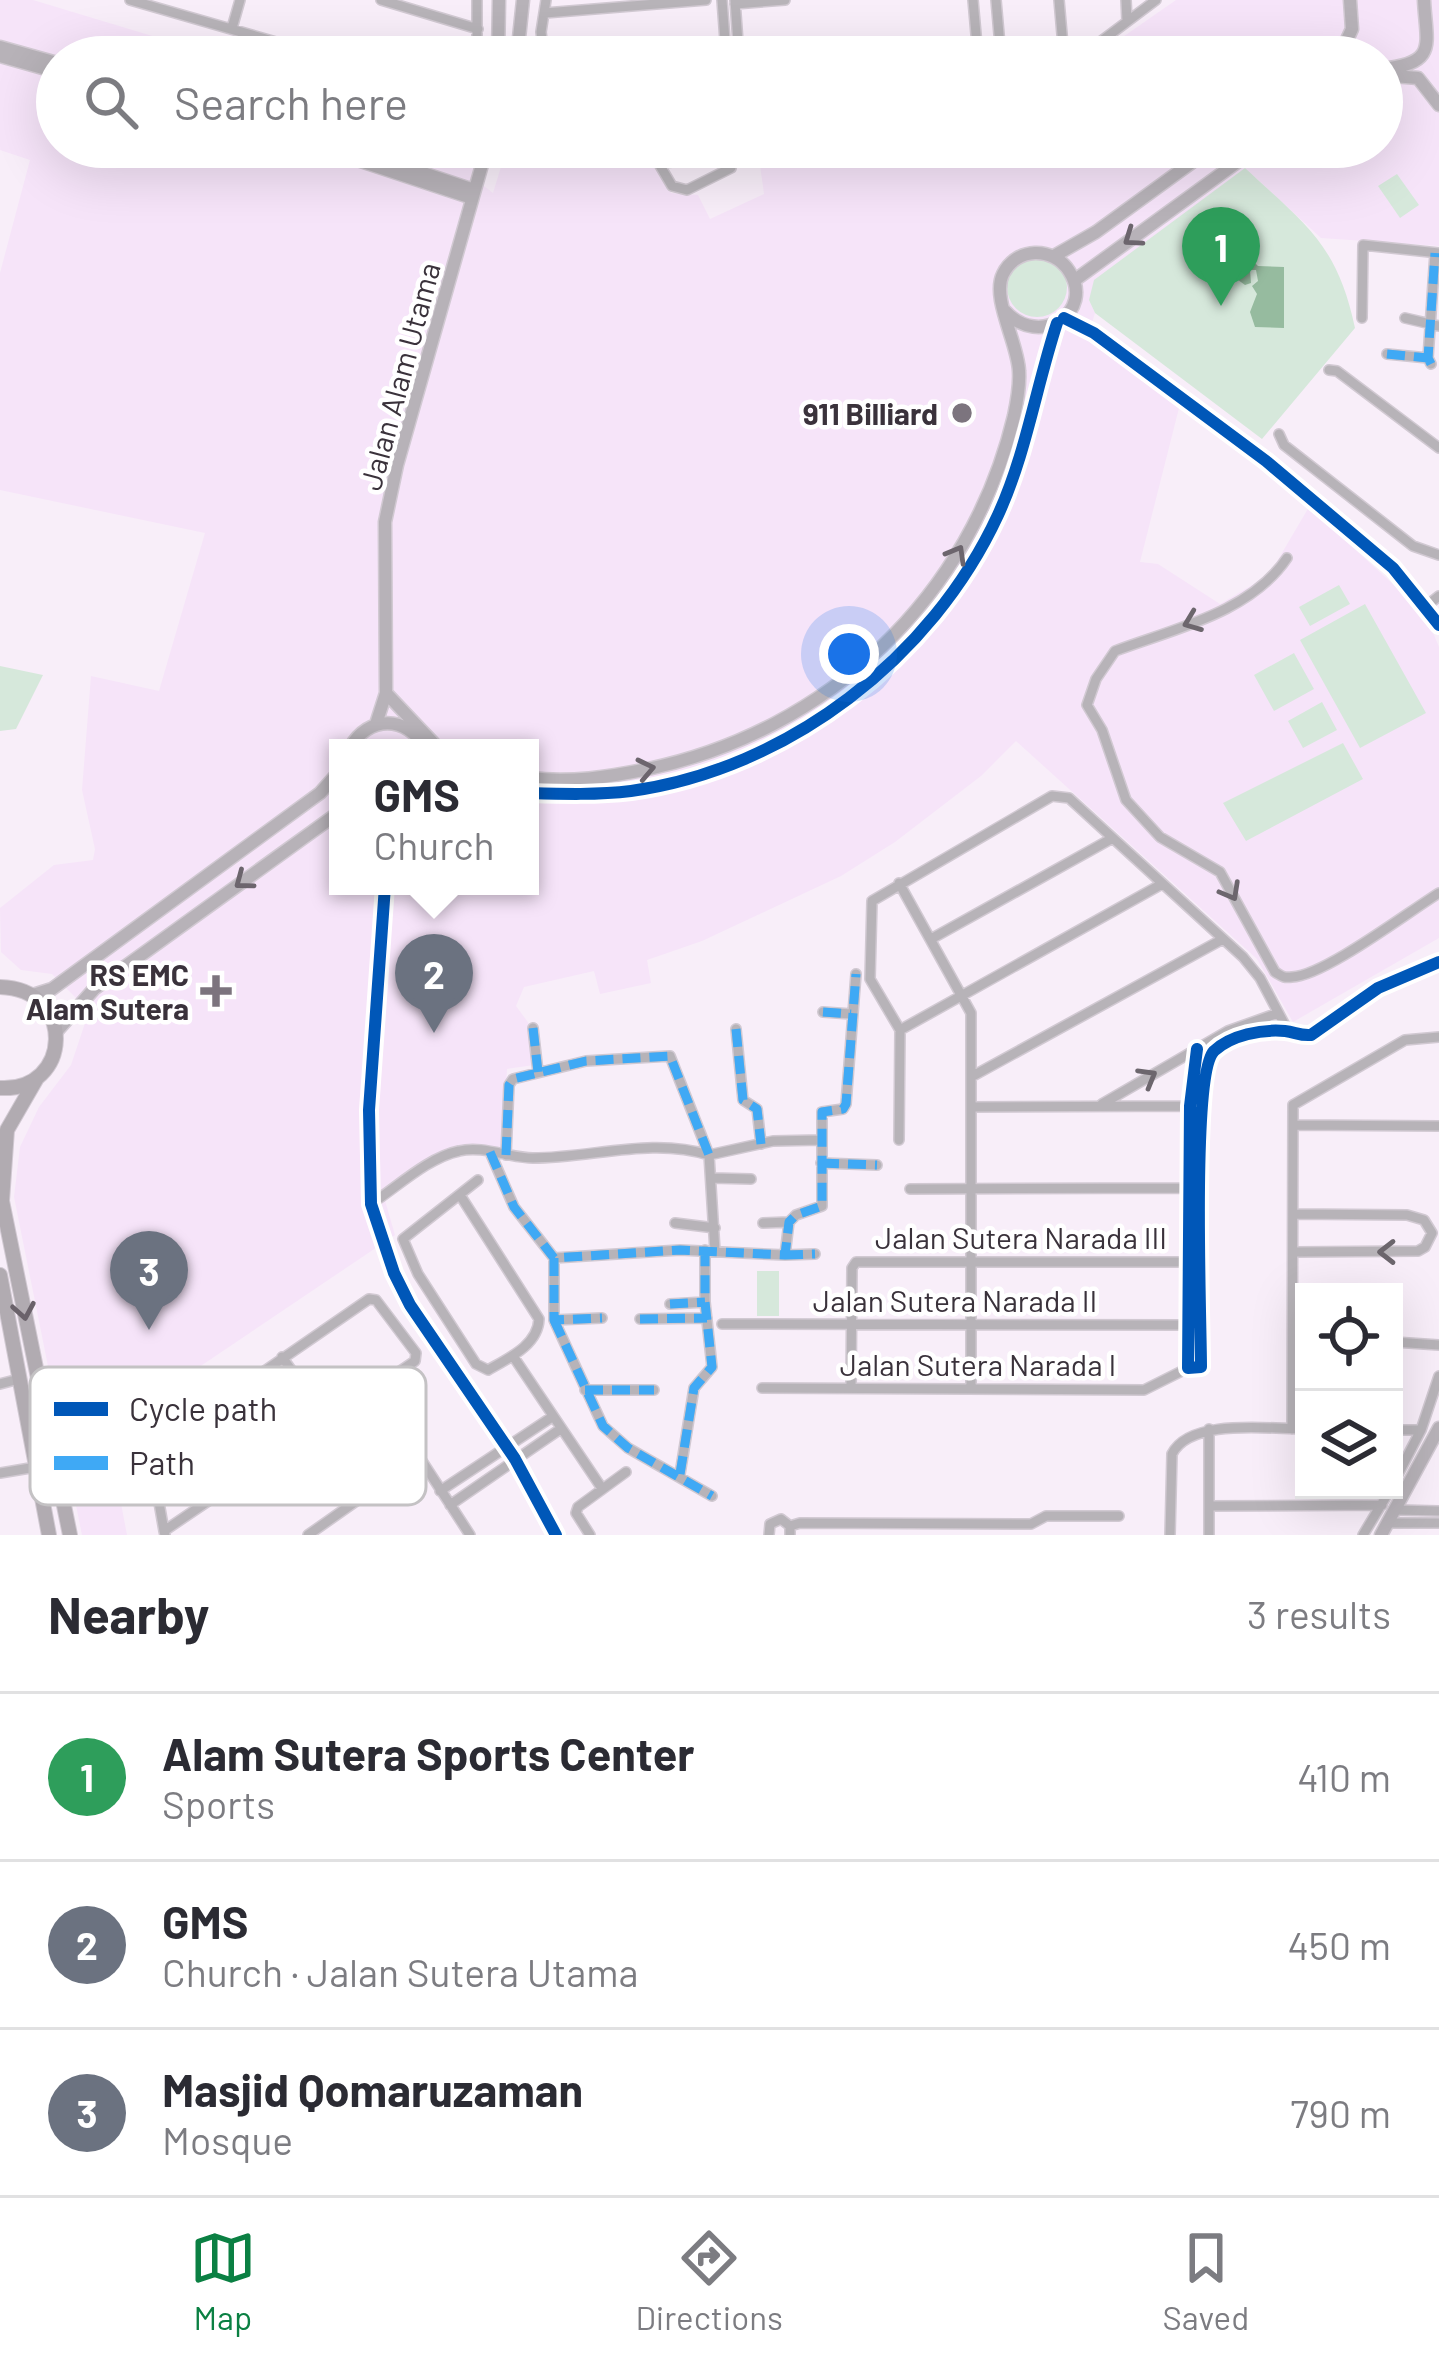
<!DOCTYPE html>
<meta charset="utf-8">
<style>
body{margin:0;font-family:Barlow,sans-serif;background:#f7f7f7;color:#2b2b33}
.controls{position:absolute;right:36px;bottom:36px;display:grid;overflow:hidden;border-radius:0px;box-shadow:0 12px 48px #0002}
.controls button{width:108px;height:108px;display:grid;place-items:center;padding:0;border:0;border-bottom:3px solid #e1e1e2;background:#fff;color:#2b2b33;font:60px sans-serif}
.you{position:absolute;left:849px;top:654px;width:42px;height:42px;margin:-30px;border:9px solid #fff;border-radius:50%;background:#1a73e8;box-shadow:0 0 0 18px #1a73e833}
.badge{display:grid;place-items:center;width:78px;height:78px;border-radius:50%;background:#0b8043;color:#fff;font-size:39px;font-weight:700}
.pin{position:absolute;translate:-50% -99px;filter:drop-shadow(0 3px 6px #0008)}
.pin::after{content:'';position:absolute;top:63px;width:42px;height:36px;background:inherit;clip-path:polygon(0 0,100% 0,50% 100%)}
.popup{position:absolute;left:329px;top:739px;width:210px;height:156px;box-sizing:border-box;display:grid;place-content:center;border-radius:0px;background:#fff;filter:drop-shadow(0 3px 9px #0005);font-size:39px;white-space:nowrap;color:#7c7c81}
.popup b{font-size:45px;color:#2b2b33}
.popup::after{content:'';position:absolute;left:50%;top:100%;margin-left:-24px;border:24px solid transparent;border-top-color:#fff}
.list{margin:0;padding:0;list-style:none}
h2{display:flex;justify-content:space-between;align-items:center;height:156px;margin:0;padding:0 48px;font-size:51px}
h2 small{font-size:39px;font-weight:400;color:#7c7c81}
.list li{display:grid;grid-template-columns:78px 1fr auto;gap:36px;align-items:center;box-sizing:border-box;height:168px;padding:0 48px;border-top:3px solid #e1e1e2}
.list b{display:block;font-size:45px;white-space:nowrap}
.list p{margin:0;font-size:39px;white-space:nowrap;color:#7c7c81}
.list em{font-size:39px;font-style:normal;color:#7c7c81}
.icon{flex:none;width:66px;height:66px;fill:none;stroke:currentColor;stroke-width:2;stroke-linecap:round;stroke-linejoin:round}
.map{position:relative;flex:none;width:1439px;height:1535px;overflow:hidden}
.search{position:absolute;background:#fff;box-shadow:0 12px 48px #0002;left:36px;right:36px;top:36px;height:132px;display:flex;align-items:center;gap:30px;box-sizing:border-box;padding:0 42px;border-radius:66px;color:#7c7c81;font-size:45px}
.sheet{height:660px;background:#fff}
nav{display:flex;justify-content:space-around;align-items:center;box-sizing:border-box;height:168px;border-top:3px solid #e1e1e2;background:#fff;font-size:33px;color:#7c7c81}
nav a{display:grid;justify-items:center;gap:6px}
nav .on{color:#0b8043}
.map>svg:first-child{display:block}
.built{fill:#f6e4f9;fill-rule:evenodd}
.green{fill:#d6e8db}
.water{fill:#96bb9f}
.lines{fill:none;stroke-linecap:round;stroke-linejoin:round}
.street-casing{stroke:#d1c9d2;stroke-width:12}
.secondary-casing{stroke:#d1c9d2;stroke-width:15}
.primary-casing{stroke:#d1c9d2;stroke-width:16}
.street{stroke:#b7b3b8;stroke-width:9}
.secondary{stroke:#b7b2b8;stroke-width:12}
.primary{stroke:#b1abb1;stroke-width:14}
.quiet{stroke:#3fa9f5;stroke-width:9;stroke-dasharray:18 9;stroke-linecap:butt}
.cycleway-casing{stroke:#fff;stroke-width:20}
.cycleway{stroke:#0057b8;stroke-width:12}
.oneway{stroke:#6c656d}
.oneway2{stroke:#6c666d}
.oneway3{stroke:#6a626a}
.poi-dot{fill:#7c747e;stroke:#fff;stroke-width:4.5}
.labels{text-anchor:middle;dominant-baseline:central;stroke-width:9;stroke-linejoin:round;paint-order:stroke}
.street-label{font-size:30px;fill:#3a323b;stroke:#fff}
.poi-label{font-size:30px;font-weight:bold;fill:#3a323b;stroke:#fff;text-anchor:end}
.key{fill:#fff;stroke:#c4c2c4;stroke-width:3}
.key-label{font-size:33px;fill:#3a323b}
</style>
<div class="map">
<svg width="1439" height="1535" viewBox="0 0 1439 1535">
<rect width="100%" height="100%" fill="#f8eef9"/>
<path class="built" d="M0 0H33L222 57H57V147H479L471 176 493 193 507 147H645L657 154 671 193 698 195 710 219 764 194 760 165 931 152V147H1382V57H1094L1176 0H1439V246L1321 238 1245 168 1089 300 1095 313 1087 339 1179 408 1140 562 1158 564 1220 604 1269 575 1309 507 1396 587 1434 635 1439 647V938L1293 1022 1257 959 1016 741 981 776 895 842 841 876 702 941 647 960 651 983 600 994 594 971 524 987 516 1006 530 1025 534 1065 507 1069 503 1149 452 1148 385 1188 384 1197 395 1235 107 1429 127 1535H82L14 1197 20 1147 39 1107 71 1065 89 1011 52 974 21 970 1 952 0 908 54 865 93 860 95 849 82 790 91 676 159 691 205 533 0 490V273L30 160 0 150ZM338 748H530V886H338Z"/>
<path class="green" d="M1245 168C1305 224 1337 243 1355 328L1262 439 1095 313 1089 300 1094 280Z
M1397 174 1419 205 1400 218 1378 186Z
M1007 287a30 30 0 1 1 60 0a30 30 0 1 1-60 0Z
M1339 585 1350 604 1310 626 1299 607Z
M1365 604 1426 713 1360 748 1300 640Z
M1294 653 1314 689 1274 711 1254 675Z
M0 666 43 675 16 729 0 731Z
M1322 702 1337 730 1303 748 1288 721Z
M1343 743 1363 779 1246 841 1223 803Z
M757 1271H779V1316H757Z"/>
<path class="water" d="M1252 260 1258 266 1284 267V328L1255 327 1250 312 1257 294 1252 286 1258 281 1256 270H1250L1251 283 1245 285 1234 277 1238 269 1247 268Z"/>
<g class="lines">
<defs>
<path id="street" d="M130 0 328 57
M381 0 478 29
M546 0 541 32 543 48 577 49 605 57
M722 0 726 54
M735 0 739 57
M973 0 978 57
M996 0 1001 57
M1059 0 1064 57
M1126 0 1127 21
M735 4 785 0
M545 13 706 0
M232 28 240 0
M477 57V0
M657 57 726 51
M876 57 977 50
M1080 57 1156 0
M649 147 672 186 687 190 731 168V147
M746 147V159
M662 163 732 156
M1362 318 1363 245 1439 253
M1405 318 1439 326
M1387 354 1428 358
M1431 364 1428 358 1435 253
M1329 370 1337 371 1439 448
M1279 434 1284 445 1413 546 1439 555
M1287 558C1250 613 1173 629 1115 651L1096 679 1087 705 1102 730 1126 800 1160 837 1220 872 1275 972C1282 976 1282 978 1292 977 1324 976 1408 912 1439 893
M1425 607 1439 596
M899 883 971 1013V1387
M931 939 1111 839
M823 1012 851 1014
M533 1028 538 1072
M736 1029 743 1100 757 1109 761 1144
M900 1030 1162 884
M1197 1049 1190 1106 1188 1368 1201 1367C1201 1320 1191 1074 1214 1051 1231 1035 1262 1029 1285 1031 1295 1032 1300 1036 1311 1035L1378 988 1439 962
M971 1077 1223 939
M1102 1104 1228 1031 1278 1013
M971 1107 1193 1106
M1293 1125 1439 1126
M899 1140 900 1030 870 979 872 901 1052 796 1069 798 1243 957 1260 978 1288 1031
M490 1152 514 1207 554 1258 680 1250 785 1255 789 1222 796 1215 822 1206V1112L843 1109 846 1104 856 974
M506 1155 509 1085 513 1079 586 1061 670 1056 709 1155 773 1141 821 1140
M821 1163 877 1165
M712 1178 751 1179
M910 1189 1188 1188
M460 1195 539 1319C538 1345 509 1358 488 1370L476 1364 418 1274 403 1239 478 1180
M371 1204C397 1187 429 1157 459 1151 483 1145 509 1158 533 1158 592 1158 652 1137 709 1155L715 1251
M1295 1214 1407 1215 1424 1220 1432 1233 1425 1247 1418 1251 1296 1252
M675 1223 715 1228
M763 1223 789 1222
M785 1255 815 1254
M554 1258V1320L602 1318
M670 1304 705 1302
M640 1319 707 1318
M554 1320 603 1426 628 1448 712 1496
M722 1324 1188 1325
M1394 1342 1439 1345
M513 1356 601 1487
M282 1357 376 1488
M0 1384 19 1379
M851 1387 852 1268 856 1262H1188
M762 1388 1144 1390 1188 1368
M585 1390H654
M1292 1429 1293 1105 1405 1040 1439 1037
M1394 1430H1421
M0 1473 36 1467
M680 1474 694 1388 712 1367 705 1302V1250
M1394 1482 1421 1430 1439 1376
M440 1491 552 1417
M450 1505 559 1430
M1209 1506 1382 1505
M1396 1510 1439 1511
M1389 1523H1439
M790 1526 800 1523 1031 1524 1046 1516H1119
M164 1531 415 1361 416 1353 376 1300 369 1299 154 1447 151 1457 164 1531 165 1535
M308 1535 416 1459 422 1461 470 1535
M590 1535 576 1513 578 1507 626 1472
M769 1535 770 1524 781 1519 790 1526V1535
M1170 1535 1172 1454C1190 1418 1268 1429 1304 1429
M1209 1535V1429
M1363 1535 1390 1490"/>
<path id="secondary" d="M0 47 57 63
M0 56 57 72
M498 57 499 0
M517 57 523 0
M1339 57 1352 29 1350 0
M1382 69C1439 63 1426 44 1424 0
M1394 76 1418 78 1439 105
M318 147 472 198
M345 147 474 190
M1054 256 1096 232 1213 147
M1075 280 1258 147
M1064 318 1094 333 1266 461 1393 568 1439 625
M386 693 438 748
M376 724 386 693 385 522 397 465 487 147
M350 748C368 715 407 715 425 748
M530 778C570 783 609 777 648 769 828 731 971 597 1014 416 1017 402 1020 385 1019 371 1018 343 991 298 1003 274 1016 247 1053 246 1069 271 1096 312 1039 349 1005 311
M530 793C563 794 598 795 631 791 788 769 932 658 998 515 1026 454 1036 387 1057 323
M385 886 369 1110 371 1204 394 1273 410 1305 515 1459 556 1535
M33 995 52 989 320 793 338 773
M56 1032 94 989 338 813
M1381 1535 1439 1428"/>
<path id="primary" d="M0 987C77 989 72 1092 0 1088
M37 1078 7 1130 2 1201 70 1535
M0 1275 49 1535"/>
</defs>
<use href="#street" class="street-casing"/>
<use href="#secondary" class="secondary-casing"/>
<use href="#primary" class="primary-casing"/>
<use href="#street" class="street"/>
<use href="#secondary" class="secondary"/>
<use href="#primary" class="primary"/>
<path class="quiet" d="M1387 354 1428 358
M1431 364 1428 358 1435 253
M823 1012 851 1014
M533 1028 538 1072
M736 1029 743 1100 757 1109 761 1144
M490 1152 514 1207 554 1258 680 1250 785 1255 789 1222 796 1215 822 1206V1112L843 1109 846 1104 856 974
M506 1155 509 1085 513 1079 586 1061 670 1056 709 1155
M821 1163 877 1165
M785 1255 815 1254
M554 1258V1320L602 1318
M670 1304 705 1302
M640 1319 707 1318
M554 1320 603 1426 628 1448 712 1496
M585 1390H654
M680 1474 694 1388 712 1367 705 1302V1250"/>
<defs>
<path id="cycleway" d="M1064 318 1094 333 1266 461 1393 568 1439 625
M530 793C563 794 598 795 631 791 788 769 932 658 998 515 1026 454 1036 387 1057 323
M385 886 369 1110 371 1204 394 1273 410 1305 515 1459 556 1535
M1197 1049 1190 1106 1188 1368 1201 1367C1201 1320 1191 1074 1214 1051 1231 1035 1262 1029 1285 1031 1295 1032 1300 1036 1311 1035L1378 988 1439 962"/>
</defs>
<use href="#cycleway" class="cycleway-casing"/>
<use href="#cycleway" class="cycleway"/>
</g>
<defs><path id="oneway-chevron" d="M-2-3.5L2.5 0L-2 3.5" fill="none" stroke-width="1.6" stroke-linecap="round" stroke-linejoin="round" transform="scale(3)"/></defs>
<g class="oneway">
<use href="#oneway-chevron" transform="translate(1132 238) rotate(145)"/>
<use href="#oneway-chevron" transform="translate(957 554) rotate(-60)"/>
<use href="#oneway-chevron" transform="translate(646 769) rotate(-12)"/>
<use href="#oneway-chevron" transform="translate(243 881) rotate(143)"/>
</g>
<g class="oneway2">
<use href="#oneway-chevron" transform="translate(1192 622) rotate(159)"/>
<use href="#oneway-chevron" transform="translate(1231 892) rotate(61)"/>
<use href="#oneway-chevron" transform="translate(1148 1077) rotate(-30)"/>
<use href="#oneway-chevron" transform="translate(1387 1252) rotate(180)"/>
</g>
<use class="oneway3" href="#oneway-chevron" transform="translate(24 1311) rotate(80)"/>
<g class="poi-dot">
<circle cx="962" cy="413" r="12"/>
<path d="M210 973h12v12h12v12h-12v12h-12v-12h-12v-12h12z"/>
</g>
<g class="labels">
<g class="street-label">
<text transform="translate(399 376) rotate(-75)">Jalan Alam Utama</text>
<text x="1021" y="1237">Jalan Sutera Narada III</text>
<text x="955" y="1300">Jalan Sutera Narada II</text>
<text x="978" y="1364">Jalan Sutera Narada I</text>
</g>
<g class="poi-label">
<text x="938" y="413">911 Billiard</text>
<text x="189" y="974">RS EMC<tspan x="189" dy="34">Alam Sutera</tspan></text>
</g>
</g>
<rect x="30" y="1367" width="396" height="138" rx="18" class="key"/>
<rect x="54" y="1402" width="54" height="14" fill="#0057b8"/>
<rect x="54" y="1456" width="54" height="14" fill="#3fa9f5"/>
<g class="key-label">
<text x="129" y="1421">Cycle path</text>
<text x="129" y="1475">Path</text>
</g>
</svg>
<div class="controls">
<button><svg class="icon" aria-label="locate" viewBox="0 0 24 24"><circle cx="12" cy="12" r="6"/><path d="M12 2v4M12 18v4M2 12h4M18 12h4"/></svg></button>
<button><svg class="icon" aria-label="layers" viewBox="0 0 24 24"><path d="M12 4l9 5-9 5-9-5zM3 14l9 5 9-5"/></svg></button>
</div>
<div class="you"></div>
<div class="pin badge" style="left:1221px;top:306px;background:#2e9e5b">1</div>
<div class="pin badge" style="left:434px;top:1033px;background:#6b7280">2</div>
<div class="popup"><b>GMS</b>Church</div>
<div class="pin badge" style="left:149px;top:1330px;background:#6b7280">3</div>
<div class="search"><svg class="icon" aria-label="search" viewBox="0 0 24 24"><circle cx="10" cy="10" r="6"/><path d="M15 15l6 6"/></svg>Search here</div>
</div>
<section class="sheet">
<h2>Nearby<small>3 results</small></h2>
<ul class="list">
<li><span class="badge" style="background:#2e9e5b">1</span><div><b>Alam Sutera Sports Center</b><p>Sports</p></div><em>410 m</em></li>
<li><span class="badge" style="background:#6b7280">2</span><div><b>GMS</b><p>Church · Jalan Sutera Utama</p></div><em>450 m</em></li>
<li><span class="badge" style="background:#6b7280">3</span><div><b>Masjid Qomaruzaman</b><p>Mosque</p></div><em>790 m</em></li>
</ul>
</section>
<nav>
<a class="on"><svg class="icon" aria-label="map" viewBox="0 0 24 24"><path d="M3 6l6-2 6 2 6-2v14l-6 2-6-2-6 2zM9 4v14M15 6v14"/></svg>Map</a>
<a><svg class="icon" aria-label="directions" viewBox="0 0 24 24"><path d="M12 3l9 9-9 9-9-9zM9 14v-3h6M13 9l2 2-2 2"/></svg>Directions</a>
<a><svg class="icon" aria-label="saved" viewBox="0 0 24 24"><path d="M7 4h10v16l-5-4-5 4z"/></svg>Saved</a>
</nav>
